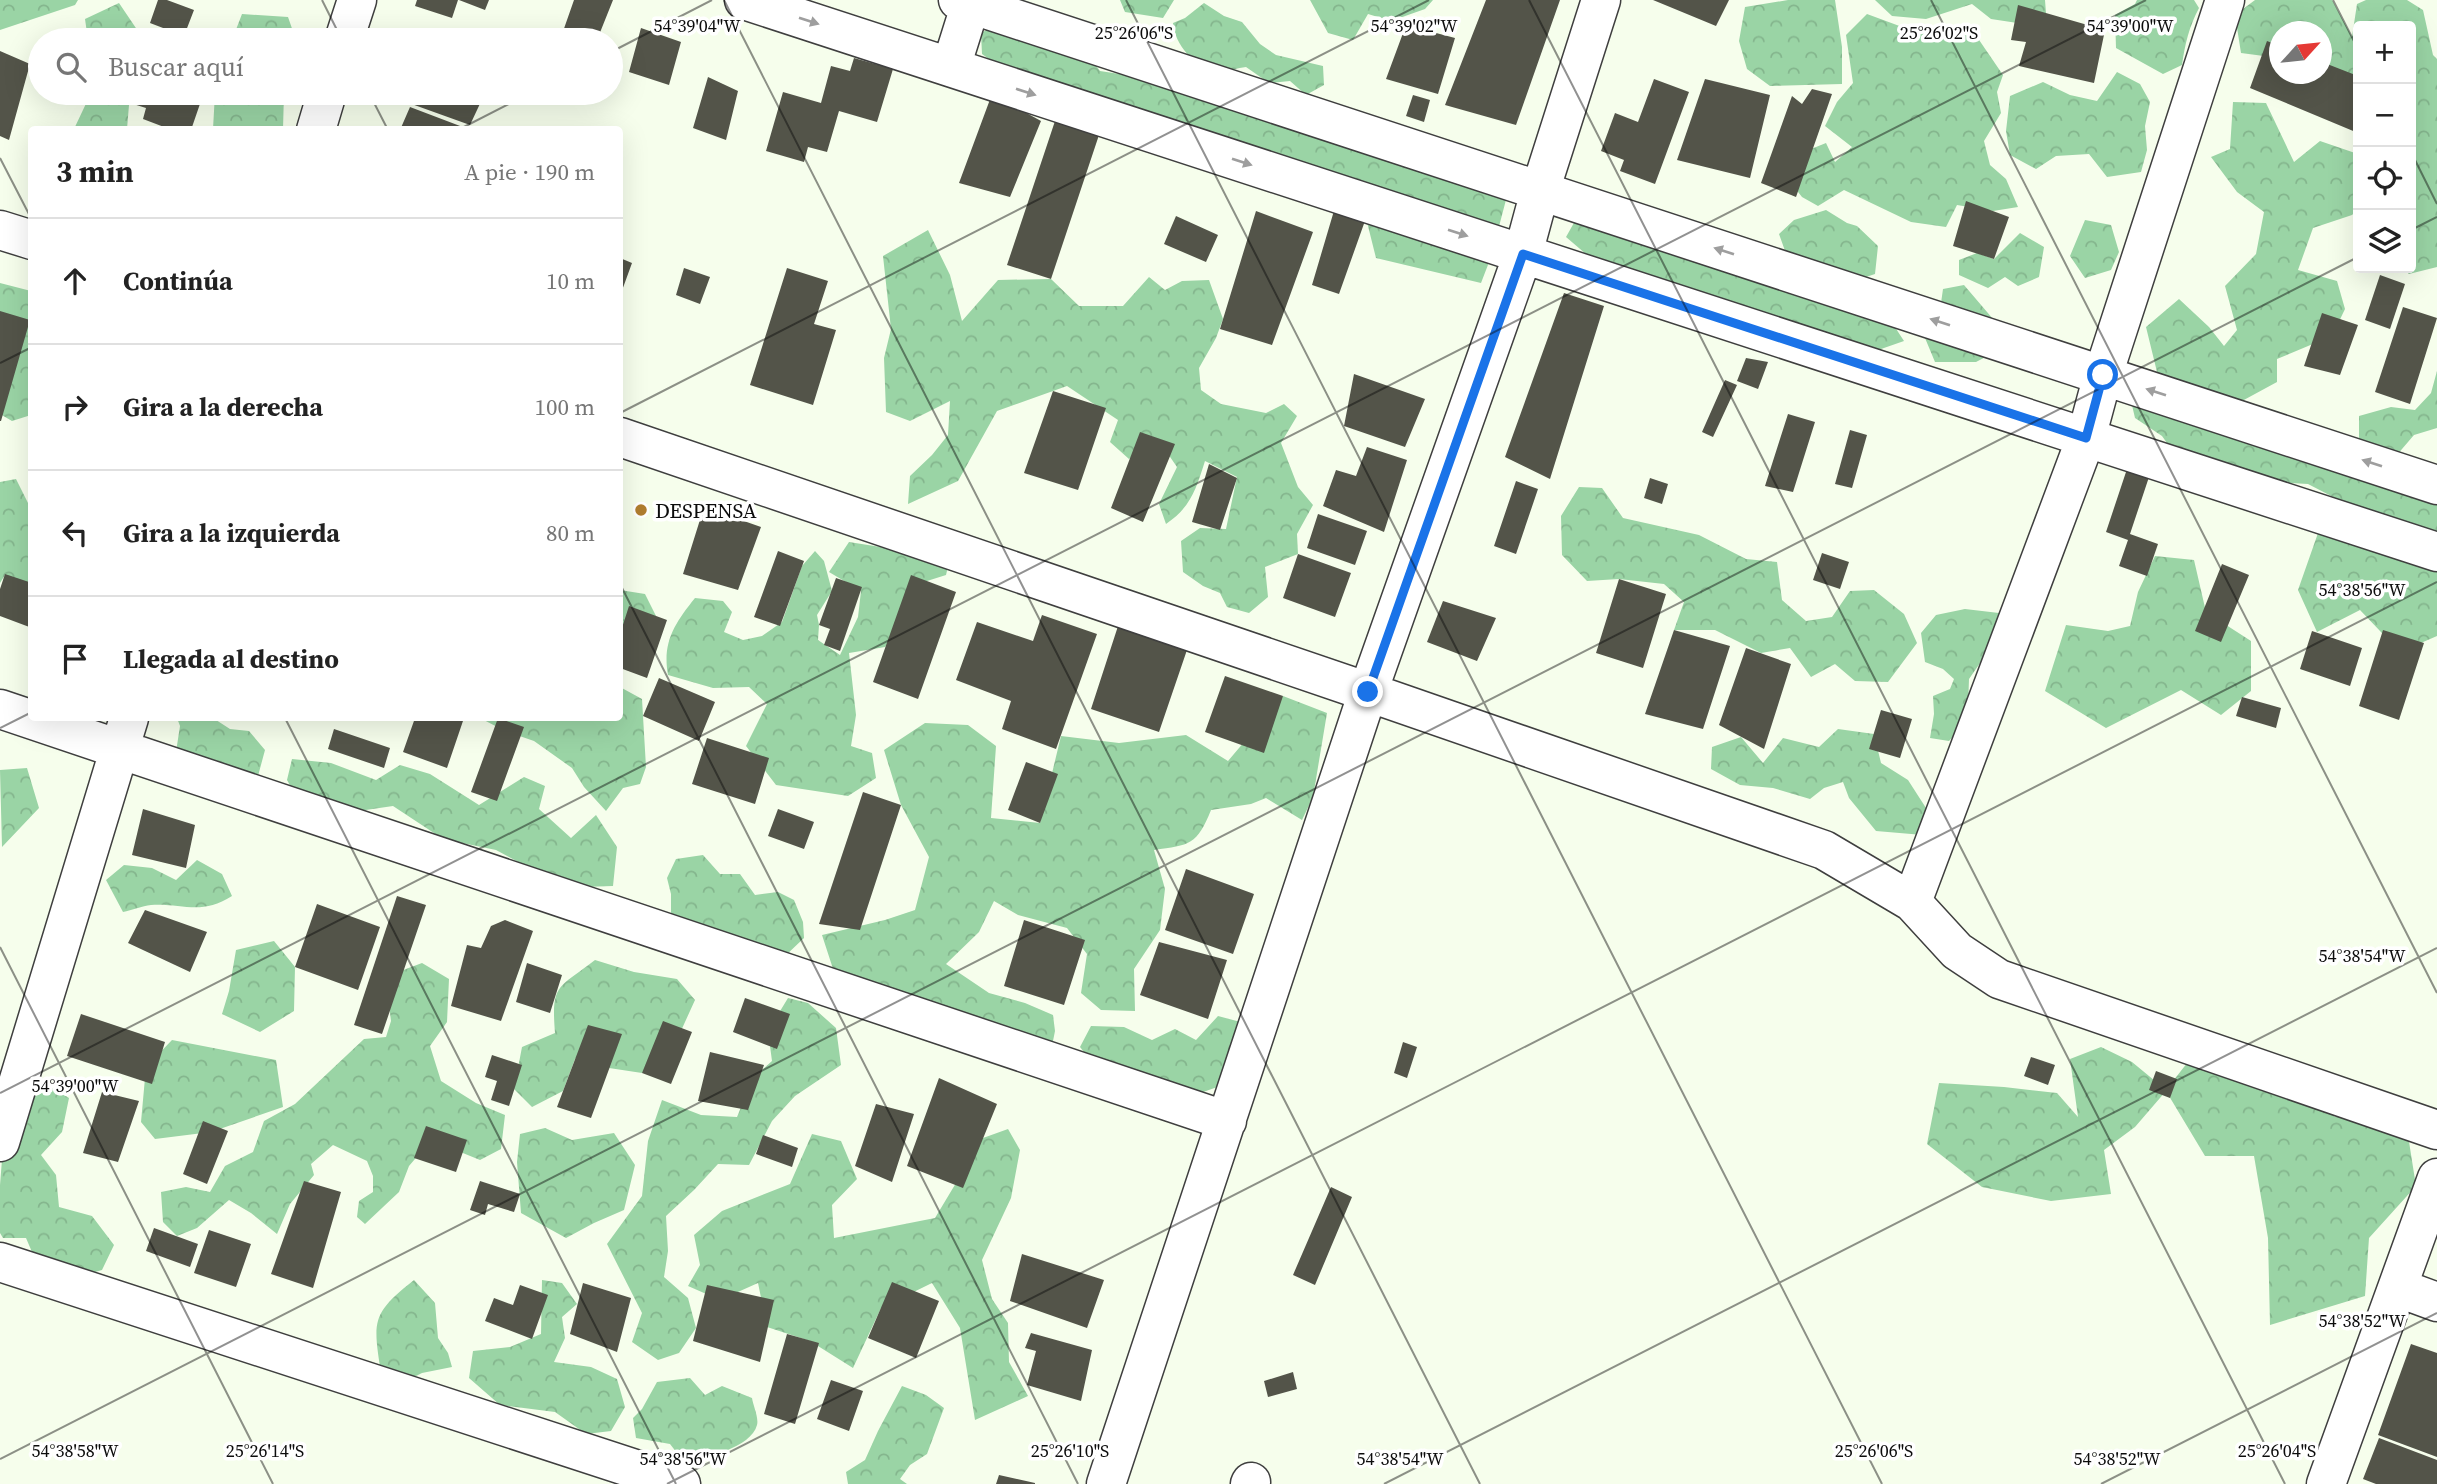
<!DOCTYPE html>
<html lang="es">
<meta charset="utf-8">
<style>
body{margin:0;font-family:"Source Serif 4",serif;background:#f6f6f6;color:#222}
.controls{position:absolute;right:21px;top:21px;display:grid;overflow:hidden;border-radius:7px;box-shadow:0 7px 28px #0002}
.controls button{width:63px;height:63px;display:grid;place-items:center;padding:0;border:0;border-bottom:2px solid #e0e0e0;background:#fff;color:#222;font:35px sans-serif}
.compass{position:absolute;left:2269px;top:21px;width:63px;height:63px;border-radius:50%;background:#fff;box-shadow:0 7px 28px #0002;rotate:63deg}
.stop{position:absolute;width:21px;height:21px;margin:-16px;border:5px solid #1a73e8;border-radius:50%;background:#fff}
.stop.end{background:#1a73e8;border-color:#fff;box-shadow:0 2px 7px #0008}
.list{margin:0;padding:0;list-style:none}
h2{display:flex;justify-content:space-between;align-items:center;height:91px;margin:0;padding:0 28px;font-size:30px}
h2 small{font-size:23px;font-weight:400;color:#767676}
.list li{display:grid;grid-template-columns:46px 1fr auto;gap:21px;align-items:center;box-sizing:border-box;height:126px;padding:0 28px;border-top:2px solid #e0e0e0}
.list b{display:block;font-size:26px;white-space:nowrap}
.list em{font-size:23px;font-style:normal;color:#767676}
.icon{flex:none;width:38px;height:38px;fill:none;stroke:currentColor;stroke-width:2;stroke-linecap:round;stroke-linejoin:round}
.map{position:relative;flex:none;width:2437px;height:1484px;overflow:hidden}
.search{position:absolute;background:#fff;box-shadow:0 7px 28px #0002;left:28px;top:28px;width:595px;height:77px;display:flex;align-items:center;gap:18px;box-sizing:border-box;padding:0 24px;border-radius:38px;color:#767676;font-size:26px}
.panel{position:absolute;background:#fff;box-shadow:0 7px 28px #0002;left:28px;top:126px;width:595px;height:595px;border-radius:7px}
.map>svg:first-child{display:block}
.forest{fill:url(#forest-crowns)}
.building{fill:#535449}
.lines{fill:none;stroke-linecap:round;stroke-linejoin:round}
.minor-casing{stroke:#3f3f3f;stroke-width:41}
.minor{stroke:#fff;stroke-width:38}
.oneway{fill:#9e9e9e}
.route{stroke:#1a73e8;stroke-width:9}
.ticks{fill:none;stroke:#0c0c0c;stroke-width:2;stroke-opacity:0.45}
.poi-dot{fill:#b07d2f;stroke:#fff;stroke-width:2.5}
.labels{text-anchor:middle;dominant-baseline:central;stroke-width:7;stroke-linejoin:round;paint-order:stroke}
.poi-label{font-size:21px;fill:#0c0c0c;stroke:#fff;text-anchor:start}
.ticks-label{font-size:18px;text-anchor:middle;fill:#0c0c0c;stroke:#fff;stroke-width:7;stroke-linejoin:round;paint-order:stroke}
</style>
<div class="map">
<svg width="2437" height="1484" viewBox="0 0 2437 1484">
<defs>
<pattern id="forest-crowns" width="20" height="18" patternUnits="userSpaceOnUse" patternTransform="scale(1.75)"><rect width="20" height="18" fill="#9ad4a5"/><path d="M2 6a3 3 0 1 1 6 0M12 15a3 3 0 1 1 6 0" fill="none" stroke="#84b58d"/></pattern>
</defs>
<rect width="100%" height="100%" fill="#f6feec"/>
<path class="forest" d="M0 0H78L75 5 0 30Z
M1120 0H1174L1163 18 1125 12Z
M1310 0H1433L1425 9 1391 21 1368 14 1353 40 1328 33Z
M1788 0H1835L1842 47V84L1770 86 1747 69 1739 41 1745 7Z
M1875 0H2045L2046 13 2024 24 1991 19 1972 4 1926 19 1892 16Z
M2137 0H2194L2199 8C2189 27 2185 44 2182 65L2163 74 2116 48 2115 15 2135 4Z
M2255 0H2332L2352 37 2357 4 2366 0H2407L2423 10 2433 55 2437 59V267L2409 274 2403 268H2411V26H2358V77L2322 67V32H2280L2279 58 2241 53 2235 15Z
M119 3 144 40H88L85 19Z
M1204 3 1224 16 1242 22 1260 44 1276 55 1323 66 1324 85 1306 95 1290 81 1269 83 1246 67C1237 68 1225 72 1217 71 1194 67 1175 45 1173 23L1185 18Z
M242 14 288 17 296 40H232Z
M1867 14 1913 31 1946 25 1975 34 2003 75 1997 92 2001 113 1984 141 1990 165 2006 179 2018 207 1993 211 1957 205 1946 227 1911 222 1844 190 1818 206 1802 197 1787 178 1801 153 1826 143 1835 162 1852 147 1825 126 1837 102 1853 83 1846 35Z
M1000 23 1020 41 1036 35 1083 49 1100 71 1139 77 1507 196 1491 257 1481 283 1376 258 1366 218 997 65 982 54 981 33Z
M2117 72 2140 84 2150 102 2145 126 2147 150 2141 172 2107 177 2089 154 2056 156 2036 169 2010 155 2006 131 2010 96 2043 82 2070 95 2097 101Z
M91 93H130L127 129H74Z
M215 93H284L283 129H213Z
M2233 102 2266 103 2294 162 2320 141 2358 154V209L2352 215 2313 228 2298 270 2337 281 2345 309 2332 336 2277 359V382L2242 401 2437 479V543L2395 529 2308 484 2254 481 2179 460 2162 436 2135 418 2131 401 2198 387 2157 372 2146 327 2179 299 2209 327 2224 346 2237 330 2225 286 2256 254 2264 212 2237 192 2211 157 2230 149Z
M1826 210 1847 223 1857 226 1878 246 1875 274 1860 279 1789 262 1779 234 1794 220Z
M2085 220 2111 225 2119 252 2111 270 2085 278 2070 256Z
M1575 221 1889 318 1904 341 1861 356 1600 266 1566 237Z
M928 230 950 275 962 321 998 280 1051 279 1079 306H1123L1149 277 1165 290 1182 281 1209 280 1223 319 1216 338 1199 368 1201 390 1221 404 1266 413 1284 404 1297 416 1281 443 1298 487 1313 505 1297 534 1298 554 1265 567 1268 597 1249 613 1227 607 1220 593 1203 586 1183 572 1181 541 1200 528 1226 529 1237 477 1205 461C1196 489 1191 507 1166 524L1159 504 1177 467 1157 438 1129 459 1110 442 1118 420 1067 386 997 411 958 481 908 504 910 476 932 455 948 435 950 401 910 421 886 412 884 358 891 329 883 256Z
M2020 233 2044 247 2039 277 2018 286 2005 277 1988 288 1959 275V260L1977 253 1994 259Z
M0 283 31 291V415L12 421 0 414Z
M1964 285 1993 319 1997 351 1976 362H1935L1925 338 1938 324 1943 289Z
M2437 371V428L2414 435 2396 456 2359 441V416L2391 407 2415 410 2431 393Z
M16 479 31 509V606L5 575 0 583V482Z
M1579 487 1602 488 1623 518 1699 535 1746 559 1777 562 1782 600 1806 621 1832 617 1850 591 1874 590 1904 614 1917 643 1888 682 1855 681 1835 664 1811 677 1790 648 1761 653 1715 630H1674L1684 602 1664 584 1619 579 1587 581 1562 555 1561 516Z
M2324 516 2437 565V636L2400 652 2360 610 2317 632 2298 590Z
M849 542 950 558 946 575 927 581 899 629 885 647 849 653 856 715 851 746 872 753 876 778 848 796 776 785 746 746 767 704 749 687 713 688 668 675C662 642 675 623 695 598L723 601 732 612 724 632 743 640 762 636 782 622 802 566 815 551 824 561 832 591 817 615 819 625 818 640 840 655 858 617 861 591 829 572Z
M2155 556 2194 560 2206 612 2251 641V691L2221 715 2181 690 2106 728 2045 691 2066 625 2108 631 2130 626 2138 592Z
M620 590 645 594 656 616 636 627 620 644Z
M1965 609 1999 613 2005 635 1987 653 1969 679 1968 707 1962 727 1949 741 1930 738 1934 714 1933 696 1950 689 1954 679 1943 669 1925 662 1921 633 1936 615Z
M620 687 642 699 646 767 640 784 623 788 606 811 584 787 572 768 534 741 505 731 480 718H620Z
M1283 696 1327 713 1313 797 1302 820 1266 798 1251 804 1211 810C1197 845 1190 845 1154 850L1165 889 1160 930 1134 969 1135 1011 1101 1010 1081 993 1087 954 1067 928 1018 915 994 901 979 932 946 964 989 993 1025 1003 1053 1015 1055 1031 1051 1051 835 975 822 935 885 920 915 910 929 857 901 805 884 750 925 723 968 725 996 746 991 818 1040 823 1061 736 1119 743 1186 735 1228 761Z
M177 718H213L230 729 249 731 265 750 258 776 176 752 180 726Z
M1838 729 1874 734 1881 763 1908 780 1926 808 1923 835 1876 831 1849 798 1843 782 1824 788 1810 799 1773 788 1740 785 1711 769 1712 747 1741 737 1763 763 1783 738 1819 747Z
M292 759 331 763 376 780 400 765 430 774 479 805 524 777 545 786 539 809 571 838 596 815 617 847 613 886 582 887 541 874 496 850 443 839 393 806 345 813 300 803 287 780Z
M27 768 39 808 2 847 0 770Z
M703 855 720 874H740L755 895 778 892 794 900 803 922 804 938 784 957 671 918V894L667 878 676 859Z
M197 860 222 874 232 896C201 916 183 903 151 905 142 906 132 910 123 912L106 880 124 865 152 868 176 880Z
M274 941 295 967 294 1011 260 1032 222 1014 229 991 236 950Z
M595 960 634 972 677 979 695 1000 675 1044 642 1073 609 1068 604 1030 575 1059 563 1091 532 1107 514 1089 522 1047 555 1033C551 983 558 989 595 960Z
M422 963 449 979 447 1022 430 1046 441 1081 476 1103 505 1115 501 1149 480 1160 431 1140 409 1166 399 1192 365 1224 357 1217 359 1201 373 1192V1176L367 1161 333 1145 311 1164 314 1175 290 1204 277 1234 251 1213 229 1200 197 1228 177 1236 163 1222 161 1192 186 1187 210 1192 225 1166 253 1152 264 1121 295 1104 364 1039 386 1037 391 1021 388 997 398 972Z
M788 998 808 1003 836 1028 841 1065 795 1096 772 1121 749 1165 718 1164 694 1190 666 1216 668 1251 664 1277 688 1298 696 1328 679 1353 658 1360 632 1342 642 1313 607 1244 642 1196 648 1141 662 1100 701 1115 737 1117 753 1078 772 1061 768 1031Z
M1218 1016 1248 1024 1223 1085 1172 1103 1102 1075 1080 1047 1091 1026 1124 1027 1152 1040 1175 1029 1196 1040Z
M172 1040 276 1060 283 1107 211 1132 155 1139 141 1122 146 1067Z
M2202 1044 2287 1072 2335 1117 2404 1110 2416 1186 2369 1238 2365 1296 2270 1325 2268 1238 2254 1156H2205L2166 1091 2135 1127 2104 1150 2111 1194 2051 1201 1982 1187 1927 1144 1939 1083 2004 1087 2057 1093 2078 1117 2070 1059 2101 1047 2132 1062 2166 1090Z
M53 1088 69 1098 62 1132 41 1155 56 1175 59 1207 92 1216 114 1245 102 1270 70 1279 35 1259 26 1238H3L0 1233V1185L3 1147 33 1097Z
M545 1128 572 1140 614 1133 635 1165 624 1210 594 1223 566 1238 521 1213 517 1162 520 1134Z
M1008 1129 1020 1150 1011 1198 982 1260 992 1299 1008 1323 1009 1362 1028 1396 975 1420 960 1328 932 1283 881 1308 853 1368 810 1341 767 1327 758 1283 720 1300 688 1286 700 1265 694 1235 722 1211 790 1184 812 1134 841 1141 857 1179 832 1205 834 1238 935 1218 983 1138Z
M414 1280 435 1303 438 1338 448 1353 452 1367 422 1373 414 1377 381 1373C373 1321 371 1314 414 1280Z
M542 1280 562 1283 577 1304 562 1317 565 1338 554 1362 591 1367 617 1379 625 1407 611 1431 586 1434 555 1412 500 1405 469 1378 473 1351 510 1347 541 1334Z
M690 1378 705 1395 722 1386 752 1398C753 1405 759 1418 757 1425 751 1448 705 1458 684 1462L670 1444 636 1438 633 1418 642 1409 657 1382Z
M902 1386 926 1395 944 1408 927 1454 910 1465 900 1479 907 1484H848L846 1472 865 1460 878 1431Z"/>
<path class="building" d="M158 0H167L194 10 184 36 150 23Z
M417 0H458L452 18 415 6Z
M459 0H489L485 10Z
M574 0H613L597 40H560Z
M1486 0H1560L1516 125 1445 105Z
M1653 0H1729L1716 26Z
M2018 5 2105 30 2094 83 2019 66 2026 42 2011 40Z
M1406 25 1455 38 1438 94 1386 79Z
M641 28 681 42 669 85 629 72Z
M2267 41 2280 46V74H2322V62L2358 76V133L2250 88Z
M0 51 30 64 9 140 0 136Z
M854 58 893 69 877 122 839 111 827 152 808 147 804 162 766 151 783 92 821 103 831 66 850 71Z
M708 77 738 91 726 140 693 128Z
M1654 79 1689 92 1655 184 1620 171 1624 160 1601 151 1615 113 1638 122Z
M1705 79 1770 95 1750 178 1677 160Z
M1812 89 1832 94 1796 197 1761 183 1792 96 1802 104Z
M134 93 151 95 152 93H186L202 98 191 130H163L164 127 143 119 146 108 130 103Z
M381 93H485L470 125Z
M992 94 1041 121 1010 197 959 183Z
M1413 95 1430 100 1424 122 1406 116Z
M410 107 468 129V130H400Z
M1056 118 1100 132 1051 279 1007 265Z
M1966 201 2009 217 1994 259 1953 246Z
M1336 204 1366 218 1339 294 1312 285Z
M1256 211 1313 232 1272 345 1220 329Z
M1176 216 1218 235 1206 262 1164 244Z
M620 258 632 263 620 296Z
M684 268 710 277 700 304 676 295Z
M787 268 828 281 814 324 836 330 813 405 750 385Z
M2380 275 2405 284 2390 329 2365 320Z
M1564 293 1604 306 1550 479 1505 457Z
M2403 307 2437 318 2410 404 2375 392Z
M0 311 30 320 1 421H0Z
M2322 313 2358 325 2340 375 2304 366Z
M1746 358 1768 362 1758 389 1737 381Z
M1354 374 1425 399 1405 447 1344 426Z
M1725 380 1737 385 1713 437 1702 432Z
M1053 391 1106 408 1078 490 1024 473Z
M1788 414 1815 422 1793 492 1765 486Z
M1850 430 1867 435 1852 488 1835 484Z
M1140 432 1175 444 1143 522 1111 508Z
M1367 447 1407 460 1384 532 1323 506 1336 470 1356 476Z
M1209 464 1237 478 1220 530 1192 522Z
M2127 469 2149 477 2130 534 2158 544 2147 576 2119 566 2128 540 2106 532Z
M1650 478 1668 484 1662 504 1644 498Z
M1516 481 1538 489 1516 554 1494 546Z
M704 507 761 527 738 590 683 574Z
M1318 514 1367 531 1355 565 1307 548Z
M778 551 804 561 780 626 754 617Z
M1822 553 1849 562 1840 589 1813 580Z
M1298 554 1351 573 1335 617 1283 598Z
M2222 564 2249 575 2221 642 2195 631Z
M5 574 32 583V628L0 616V589Z
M911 575 956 592 918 699 873 682Z
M836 578 862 587 840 651 824 645 830 629 819 625Z
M1619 579 1666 594 1643 668 1596 653Z
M1443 601 1496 618 1477 661 1427 642Z
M629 606 667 620 647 678 620 668V634Z
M1042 615 1097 634 1056 749 1002 729 1011 701 956 680 977 622 1033 641Z
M1119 623 1188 647 1159 732 1091 709Z
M1674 630 1730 646 1703 729 1645 714Z
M2383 630 2424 643 2399 720 2359 706Z
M2312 631 2362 648 2350 686 2300 669Z
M1746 648 1791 664 1764 749 1719 725Z
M1225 676 1283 696 1264 753 1205 732Z
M659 678 715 702 699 741 643 716Z
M2242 697 2281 708 2276 728 2236 716Z
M1881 710 1912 719 1900 758 1869 749Z
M415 718H464L447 768 403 752Z
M498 718 524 727 497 801 471 792Z
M334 729 390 748 384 768 328 749Z
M707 738 769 758 755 804 692 784Z
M1026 762 1058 774 1040 823 1008 810Z
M863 792 901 805 860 930 819 924Z
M143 809 195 825 186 868 132 855Z
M778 809 814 822 804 849 768 836Z
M1186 869 1254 894 1233 954 1165 930Z
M397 896 426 905 382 1034 354 1025Z
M317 904 380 927 358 990 295 967Z
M145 910 207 932 190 972 128 943Z
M505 920 533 931 501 1021 451 1006 467 945 481 948 491 926Z
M1024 920 1085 940 1064 1005 1004 986Z
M1159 942 1227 960 1208 1019 1140 995Z
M527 963 562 975 550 1013 516 1002Z
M745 998 790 1014 777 1049 733 1032Z
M81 1014 165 1042 152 1084 67 1056Z
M663 1021 692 1032 671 1084 642 1073Z
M588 1025 622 1034 591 1118 557 1107Z
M1403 1042 1417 1047 1407 1078 1394 1073Z
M710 1052 764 1065 748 1110 698 1101Z
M492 1055 522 1065 509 1106 491 1100 497 1081 485 1077Z
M2031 1057 2055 1065 2048 1085 2024 1076Z
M2156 1071 2177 1079 2170 1098 2149 1090Z
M939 1078 997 1104 963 1188 907 1166Z
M102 1092 139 1101 118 1162 83 1153Z
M876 1104 914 1114 892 1182 855 1166Z
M203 1121 228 1131 207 1184 183 1174Z
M426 1126 467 1140 456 1172 414 1158Z
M763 1135 798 1148 792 1167 756 1154Z
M304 1181 341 1192 313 1288 271 1274Z
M480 1181 520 1194 514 1212 488 1204 485 1215 470 1210Z
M1331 1187 1352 1197 1315 1285 1293 1275Z
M154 1228 198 1244 190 1267 146 1251Z
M209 1230 251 1244 236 1287 194 1273Z
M1022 1254 1104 1280 1087 1328 1010 1301Z
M892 1282 939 1301 916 1358 868 1338Z
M583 1283 631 1298 617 1352 570 1334Z
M520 1285 548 1295 532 1339 485 1321 494 1298 513 1305Z
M707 1285 774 1300 760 1362 693 1341Z
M1031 1333 1092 1350 1081 1401 1027 1385 1036 1351 1025 1348Z
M787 1334 819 1343 795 1424 764 1414Z
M2411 1344 2437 1353V1457L2378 1435Z
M1293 1372 1297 1389 1268 1397 1264 1381Z
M831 1380 863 1391 849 1431 817 1419Z
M2379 1438 2437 1460V1484H2376L2363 1479Z
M999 1475 1035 1483V1484H996Z"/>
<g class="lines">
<defs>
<path id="minor" d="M744 0 2437 552
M958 0 2437 485
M344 40 357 0
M951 67 972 0
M316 130 327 93
M0 230 32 240
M620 437 1368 692 1824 850 1912 902 1957 951 1999 979 2437 1130
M0 709 1227 1121
M1912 902 2086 438 2103 375 2225 0
M0 1142 129 718
M0 1262 681 1484
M2399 1288 2437 1302
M1106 1484 1368 692 1523 254 1540 191 1601 0
M1250 1484 1251 1482
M2326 1484 2437 1178"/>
</defs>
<use href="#minor" class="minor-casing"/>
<use href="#minor" class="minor"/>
</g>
<defs><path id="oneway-solid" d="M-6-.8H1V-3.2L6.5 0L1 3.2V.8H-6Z" transform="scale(1.75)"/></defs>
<g class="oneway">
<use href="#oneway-solid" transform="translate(809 21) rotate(18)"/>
<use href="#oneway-solid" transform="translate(1026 92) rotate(18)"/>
<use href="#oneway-solid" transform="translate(1242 162) rotate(18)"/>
<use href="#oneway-solid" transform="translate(1458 233) rotate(18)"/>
<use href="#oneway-solid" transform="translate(1724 251) rotate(-162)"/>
<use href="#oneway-solid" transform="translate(1940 322) rotate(-162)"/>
<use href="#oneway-solid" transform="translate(2156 392) rotate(-162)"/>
<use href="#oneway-solid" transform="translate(2372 463) rotate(-162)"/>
</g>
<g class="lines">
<path class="route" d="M1368 692 1523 254 2086 438 2103 375"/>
</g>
<path class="ticks" d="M322 0 342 40M724 0 1480 1484M1126 0 1882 1484M1529 0 2285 1484M1931 0 2437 993M2333 0 2358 49M611 52 712 0M369 93 388 130M458 130 530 93M2411 152 2437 204M0 158 32 220M2411 230 2437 217M0 363 32 347M620 413 1429 0M620 584 1078 1484M285 718 676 1484M0 728 32 712M0 947 273 1484M0 1093 2146 0M0 1459 2358 257M667 1484 2437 582M1384 1484 2437 948M2101 1484 2437 1313"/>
<circle class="poi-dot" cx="641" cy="510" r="7"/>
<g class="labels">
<g class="poi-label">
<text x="655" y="510">DESPENSA</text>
</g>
</g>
<g class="ticks-label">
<text x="697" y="32">54°39'04"W</text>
<text x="1414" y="32">54°39'02"W</text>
<text x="2130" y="32">54°39'00"W</text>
<text x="1134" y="39">25°26'06"S</text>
<text x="1939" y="39">25°26'02"S</text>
<text x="2362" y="596">54°38'56"W</text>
<text x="2362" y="962">54°38'54"W</text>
<text x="75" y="1092">54°39'00"W</text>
<text x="2362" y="1327">54°38'52"W</text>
<text x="75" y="1457">54°38'58"W</text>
<text x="265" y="1457">25°26'14"S</text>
<text x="1070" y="1457">25°26'10"S</text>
<text x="1874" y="1457">25°26'06"S</text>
<text x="2277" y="1457">25°26'04"S</text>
<text x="683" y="1465">54°38'56"W</text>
<text x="1400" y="1465">54°38'54"W</text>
<text x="2117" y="1465">54°38'52"W</text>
</g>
</svg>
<div class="controls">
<button>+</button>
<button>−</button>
<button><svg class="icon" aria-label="locate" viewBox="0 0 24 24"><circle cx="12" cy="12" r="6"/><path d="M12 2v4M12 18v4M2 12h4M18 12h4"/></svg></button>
<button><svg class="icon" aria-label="layers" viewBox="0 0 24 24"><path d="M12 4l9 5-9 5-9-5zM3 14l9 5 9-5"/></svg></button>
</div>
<svg class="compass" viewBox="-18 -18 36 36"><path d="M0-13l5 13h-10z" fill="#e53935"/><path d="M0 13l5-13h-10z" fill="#767676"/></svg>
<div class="stop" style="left:2103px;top:375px"></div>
<div class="stop end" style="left:1368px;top:692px"></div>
<div class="search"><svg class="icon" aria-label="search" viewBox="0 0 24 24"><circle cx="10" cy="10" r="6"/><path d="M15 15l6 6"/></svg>Buscar aquí</div>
<section class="panel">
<h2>3 min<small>A pie · 190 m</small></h2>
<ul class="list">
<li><svg class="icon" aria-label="ahead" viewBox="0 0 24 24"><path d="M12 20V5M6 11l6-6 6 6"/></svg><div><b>Continúa</b></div><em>10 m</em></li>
<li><svg class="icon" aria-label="right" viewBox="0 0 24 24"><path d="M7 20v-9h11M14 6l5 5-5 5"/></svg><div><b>Gira a la derecha</b></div><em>100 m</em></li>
<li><svg class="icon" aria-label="left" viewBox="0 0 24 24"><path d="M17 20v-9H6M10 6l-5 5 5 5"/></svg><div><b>Gira a la izquierda</b></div><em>80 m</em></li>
<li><svg class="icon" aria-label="arrive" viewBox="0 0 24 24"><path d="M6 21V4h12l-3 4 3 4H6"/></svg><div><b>Llegada al destino</b></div></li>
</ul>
</section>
</div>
